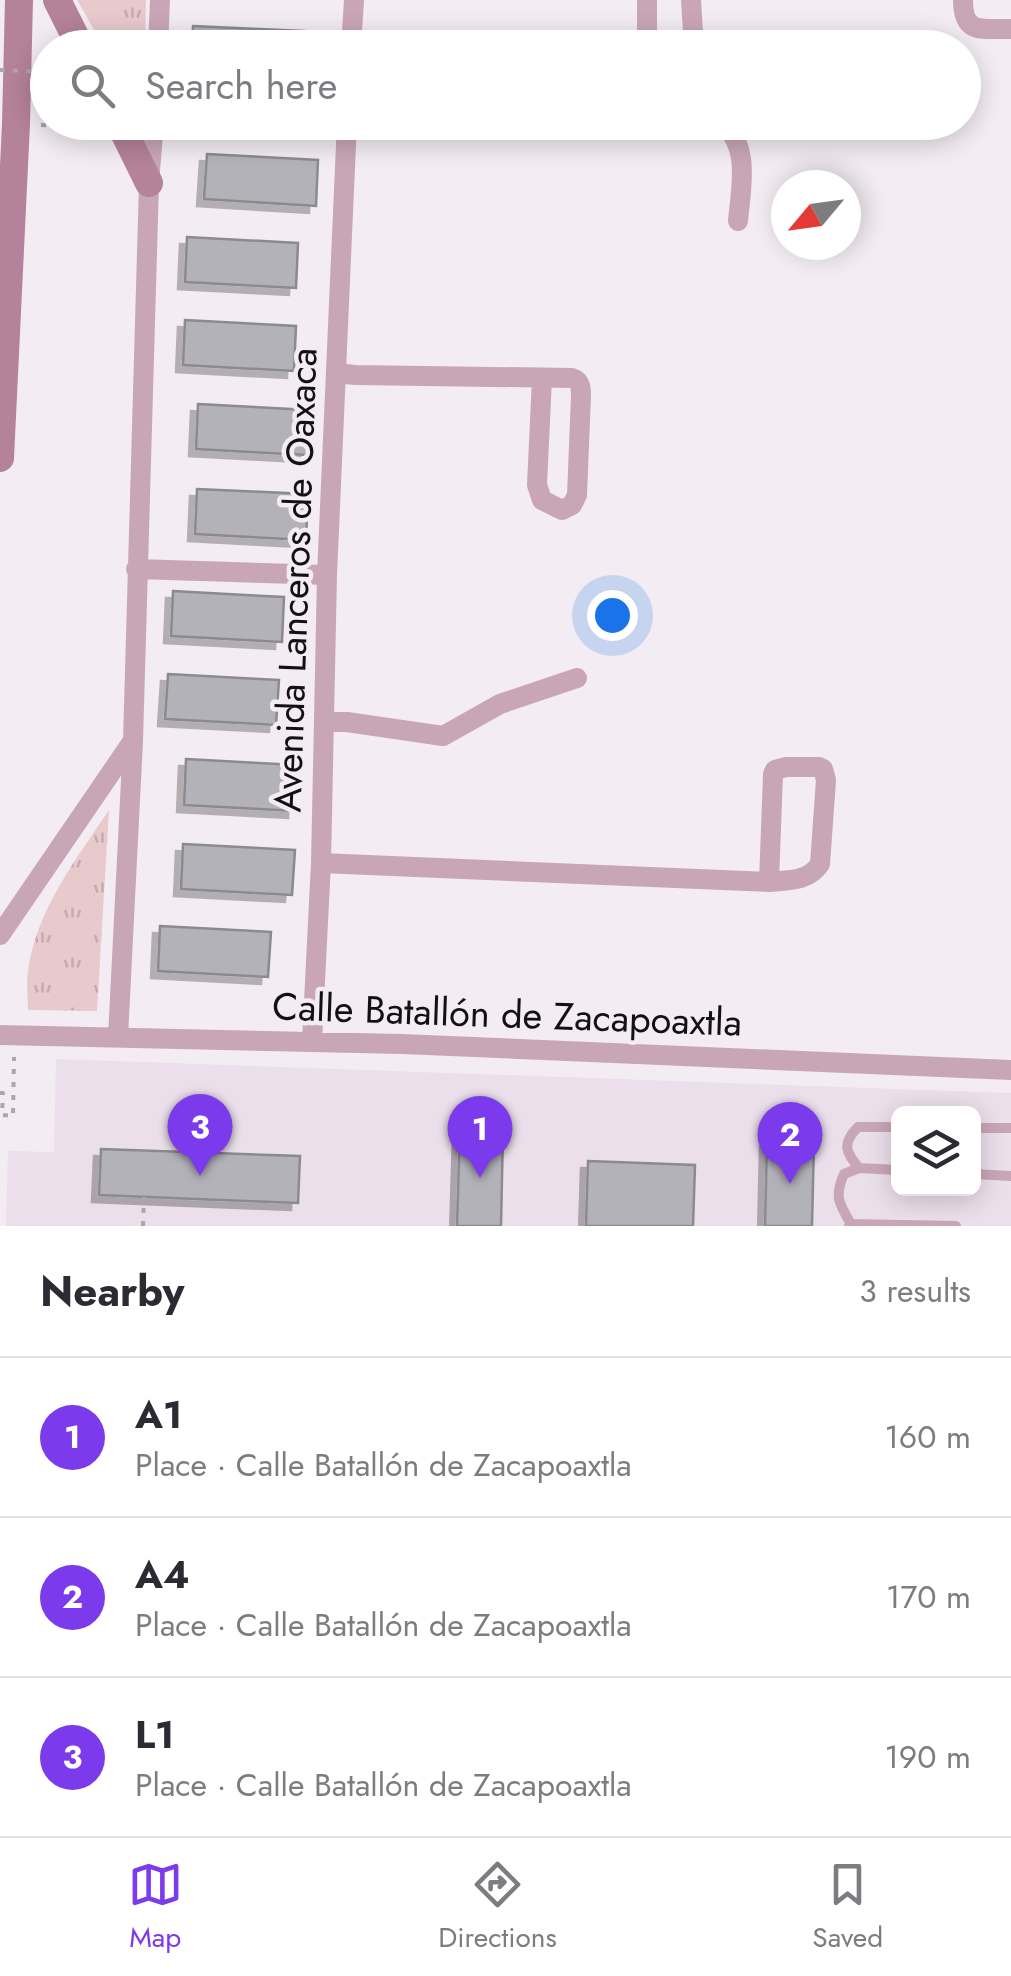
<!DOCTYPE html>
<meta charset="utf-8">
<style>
body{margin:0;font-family:Jost,sans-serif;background:#f7f7f7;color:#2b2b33}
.controls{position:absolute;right:30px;bottom:30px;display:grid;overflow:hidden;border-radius:15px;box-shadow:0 5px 25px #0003}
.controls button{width:90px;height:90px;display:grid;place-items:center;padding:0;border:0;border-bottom:2px solid #e1e1e2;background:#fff;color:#2b2b33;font:50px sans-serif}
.compass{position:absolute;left:771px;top:170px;width:90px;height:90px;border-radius:50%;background:#fff;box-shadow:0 5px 25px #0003;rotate:241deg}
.you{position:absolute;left:612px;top:615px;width:35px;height:35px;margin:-25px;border:8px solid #fff;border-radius:50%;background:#1a73e8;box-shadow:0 0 0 15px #1a73e833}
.badge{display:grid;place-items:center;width:65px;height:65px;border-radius:50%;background:#7c3aed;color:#fff;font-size:32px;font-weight:700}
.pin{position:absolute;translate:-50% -82px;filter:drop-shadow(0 2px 5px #0008)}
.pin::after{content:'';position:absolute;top:52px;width:35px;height:30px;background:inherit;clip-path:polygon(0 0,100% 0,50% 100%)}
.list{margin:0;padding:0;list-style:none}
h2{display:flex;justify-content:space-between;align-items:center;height:130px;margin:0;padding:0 40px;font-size:42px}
h2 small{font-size:32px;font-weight:400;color:#7c7c81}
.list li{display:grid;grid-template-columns:65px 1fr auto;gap:30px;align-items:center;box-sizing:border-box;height:160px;padding:0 40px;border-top:2px solid #e1e1e2}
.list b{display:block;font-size:38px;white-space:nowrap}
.list p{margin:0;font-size:32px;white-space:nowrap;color:#7c7c81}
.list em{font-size:32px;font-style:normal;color:#7c7c81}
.icon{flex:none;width:55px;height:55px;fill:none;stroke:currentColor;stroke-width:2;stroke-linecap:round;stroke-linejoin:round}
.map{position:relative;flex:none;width:1011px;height:1226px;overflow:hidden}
.search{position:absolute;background:#fff;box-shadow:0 5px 25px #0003;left:30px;right:30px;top:30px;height:110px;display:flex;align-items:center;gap:25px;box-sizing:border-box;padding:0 35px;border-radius:55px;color:#7c7c81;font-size:38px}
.sheet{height:610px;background:#fff}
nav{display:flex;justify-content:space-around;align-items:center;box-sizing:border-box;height:140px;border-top:2px solid #e1e1e2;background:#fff;font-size:28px;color:#7c7c81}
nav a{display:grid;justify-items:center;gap:5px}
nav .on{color:#7c3aed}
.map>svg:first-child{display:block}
.built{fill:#ebdfeb;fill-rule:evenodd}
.grass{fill:url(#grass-tufts)}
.building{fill:#b4b2b9;stroke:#8c8a91;stroke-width:2.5;filter:url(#shadow)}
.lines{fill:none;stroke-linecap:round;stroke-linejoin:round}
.path{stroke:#aba6ab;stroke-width:4;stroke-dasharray:5 8;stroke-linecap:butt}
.lane{stroke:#c9a6b6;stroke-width:10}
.street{stroke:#c9a6b6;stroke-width:20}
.secondary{stroke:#b4829a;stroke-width:28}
.path-bridge{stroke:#aba6ab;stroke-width:4;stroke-dasharray:5 8;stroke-linecap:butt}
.labels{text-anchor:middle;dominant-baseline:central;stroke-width:9;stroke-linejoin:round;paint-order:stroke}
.street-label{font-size:38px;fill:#121012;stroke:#f3edf3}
</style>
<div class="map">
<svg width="1011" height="1226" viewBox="0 0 1011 1226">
<defs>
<pattern id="grass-tufts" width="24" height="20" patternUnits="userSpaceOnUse" patternTransform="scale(2.5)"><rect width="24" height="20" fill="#e8cacc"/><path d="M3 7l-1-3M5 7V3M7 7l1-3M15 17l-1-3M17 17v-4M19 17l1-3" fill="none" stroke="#c6acae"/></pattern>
<filter id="shadow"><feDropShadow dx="-7" dy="7" stdDeviation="0" flood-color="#0004"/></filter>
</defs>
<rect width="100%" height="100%" fill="#f3edf3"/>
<path class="built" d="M56 1059 1011 1093V1226H6L8 1151 54 1152ZM898 1114H974V1188H898Z"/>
<path class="grass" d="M77 0H146L145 47H104Z
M109 810 97 1011 28 1010C28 997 26 983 28 971 36 911 76 859 109 810Z"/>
<path class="building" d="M193 26 304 31 303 48H192Z
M207 154 318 160 316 206 204 199Z
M187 237 298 243 296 288 185 282Z
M185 320 296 326 294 371 183 365Z
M198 404 309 410 307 455 196 449Z
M197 489 308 494 306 540 195 534Z
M173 591 284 597 282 642 171 636Z
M168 674 279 680 276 725 165 719Z
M186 759 297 765 295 811 184 805Z
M183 844 295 850 292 895 181 889Z
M160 926 271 932 268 977 158 971Z
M460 1128 503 1130 501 1226H457Z
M767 1140 814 1142 812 1226H765Z
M101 1149 300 1156 298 1203 99 1195Z
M588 1161 695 1165 693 1226H586Z"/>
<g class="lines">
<path class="path" d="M41 125 63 126V122
M0 1093H3L2 1115 13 1116 14 1057
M143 1226 144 1197"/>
<path class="lane" d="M898 1127H858C842 1143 845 1152 859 1168L898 1170
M974 1128H1011
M974 1174 1011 1176
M851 1224C839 1204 834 1196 844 1174L859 1168
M849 1226 851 1224 956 1226"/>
<path class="street" d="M647 0V48
M691 0 694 48
M963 0C963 36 983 28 1011 29
M158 48 160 0
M351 48 354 0
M721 122C751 146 741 187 738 221
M337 373 355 375 572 378C581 381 581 388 581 396L577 495 572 505 562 510 542 500 537 485 542 378
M136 569 327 575
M325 722H347L443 736 500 704 577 678
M321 863 769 882C788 880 808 882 820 864L826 780 823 769 819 767H786L775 770 773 774 769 882
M0 935 132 742
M0 1035 402 1044 1011 1070
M118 1037 133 741 149 183 154 122
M312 1041 321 863 327 575 347 122"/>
<path class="secondary" d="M57 0 81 48
M119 122 149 183
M0 458 16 124 19 0"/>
<path class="path-bridge" d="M0 70 48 72"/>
</g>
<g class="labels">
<g class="street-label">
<text transform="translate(295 580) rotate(-88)">Avenida Lanceros de Oaxaca</text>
<text transform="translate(507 1014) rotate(2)">Calle Batallón de Zacapoaxtla</text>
</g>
</g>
</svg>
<div class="controls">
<button><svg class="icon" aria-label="layers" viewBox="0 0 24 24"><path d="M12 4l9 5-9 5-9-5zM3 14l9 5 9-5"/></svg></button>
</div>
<svg class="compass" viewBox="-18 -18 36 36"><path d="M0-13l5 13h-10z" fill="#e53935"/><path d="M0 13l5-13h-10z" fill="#7c7c81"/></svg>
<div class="you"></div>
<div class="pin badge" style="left:480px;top:1178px">1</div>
<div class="pin badge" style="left:790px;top:1184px">2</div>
<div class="pin badge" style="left:200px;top:1176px">3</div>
<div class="search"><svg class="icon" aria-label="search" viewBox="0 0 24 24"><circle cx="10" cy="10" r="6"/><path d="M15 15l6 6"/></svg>Search here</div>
</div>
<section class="sheet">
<h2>Nearby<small>3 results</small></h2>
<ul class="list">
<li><span class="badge">1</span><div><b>A1</b><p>Place · Calle Batallón de Zacapoaxtla</p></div><em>160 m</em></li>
<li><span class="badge">2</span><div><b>A4</b><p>Place · Calle Batallón de Zacapoaxtla</p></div><em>170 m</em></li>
<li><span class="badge">3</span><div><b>L1</b><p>Place · Calle Batallón de Zacapoaxtla</p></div><em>190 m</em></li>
</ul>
</section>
<nav>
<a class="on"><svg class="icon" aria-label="map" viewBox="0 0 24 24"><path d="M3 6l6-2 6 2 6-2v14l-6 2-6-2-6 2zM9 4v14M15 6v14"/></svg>Map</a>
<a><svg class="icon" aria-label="directions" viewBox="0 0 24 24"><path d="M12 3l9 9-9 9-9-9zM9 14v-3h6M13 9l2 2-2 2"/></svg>Directions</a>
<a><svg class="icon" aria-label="saved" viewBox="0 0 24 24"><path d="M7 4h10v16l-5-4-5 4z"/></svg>Saved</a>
</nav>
